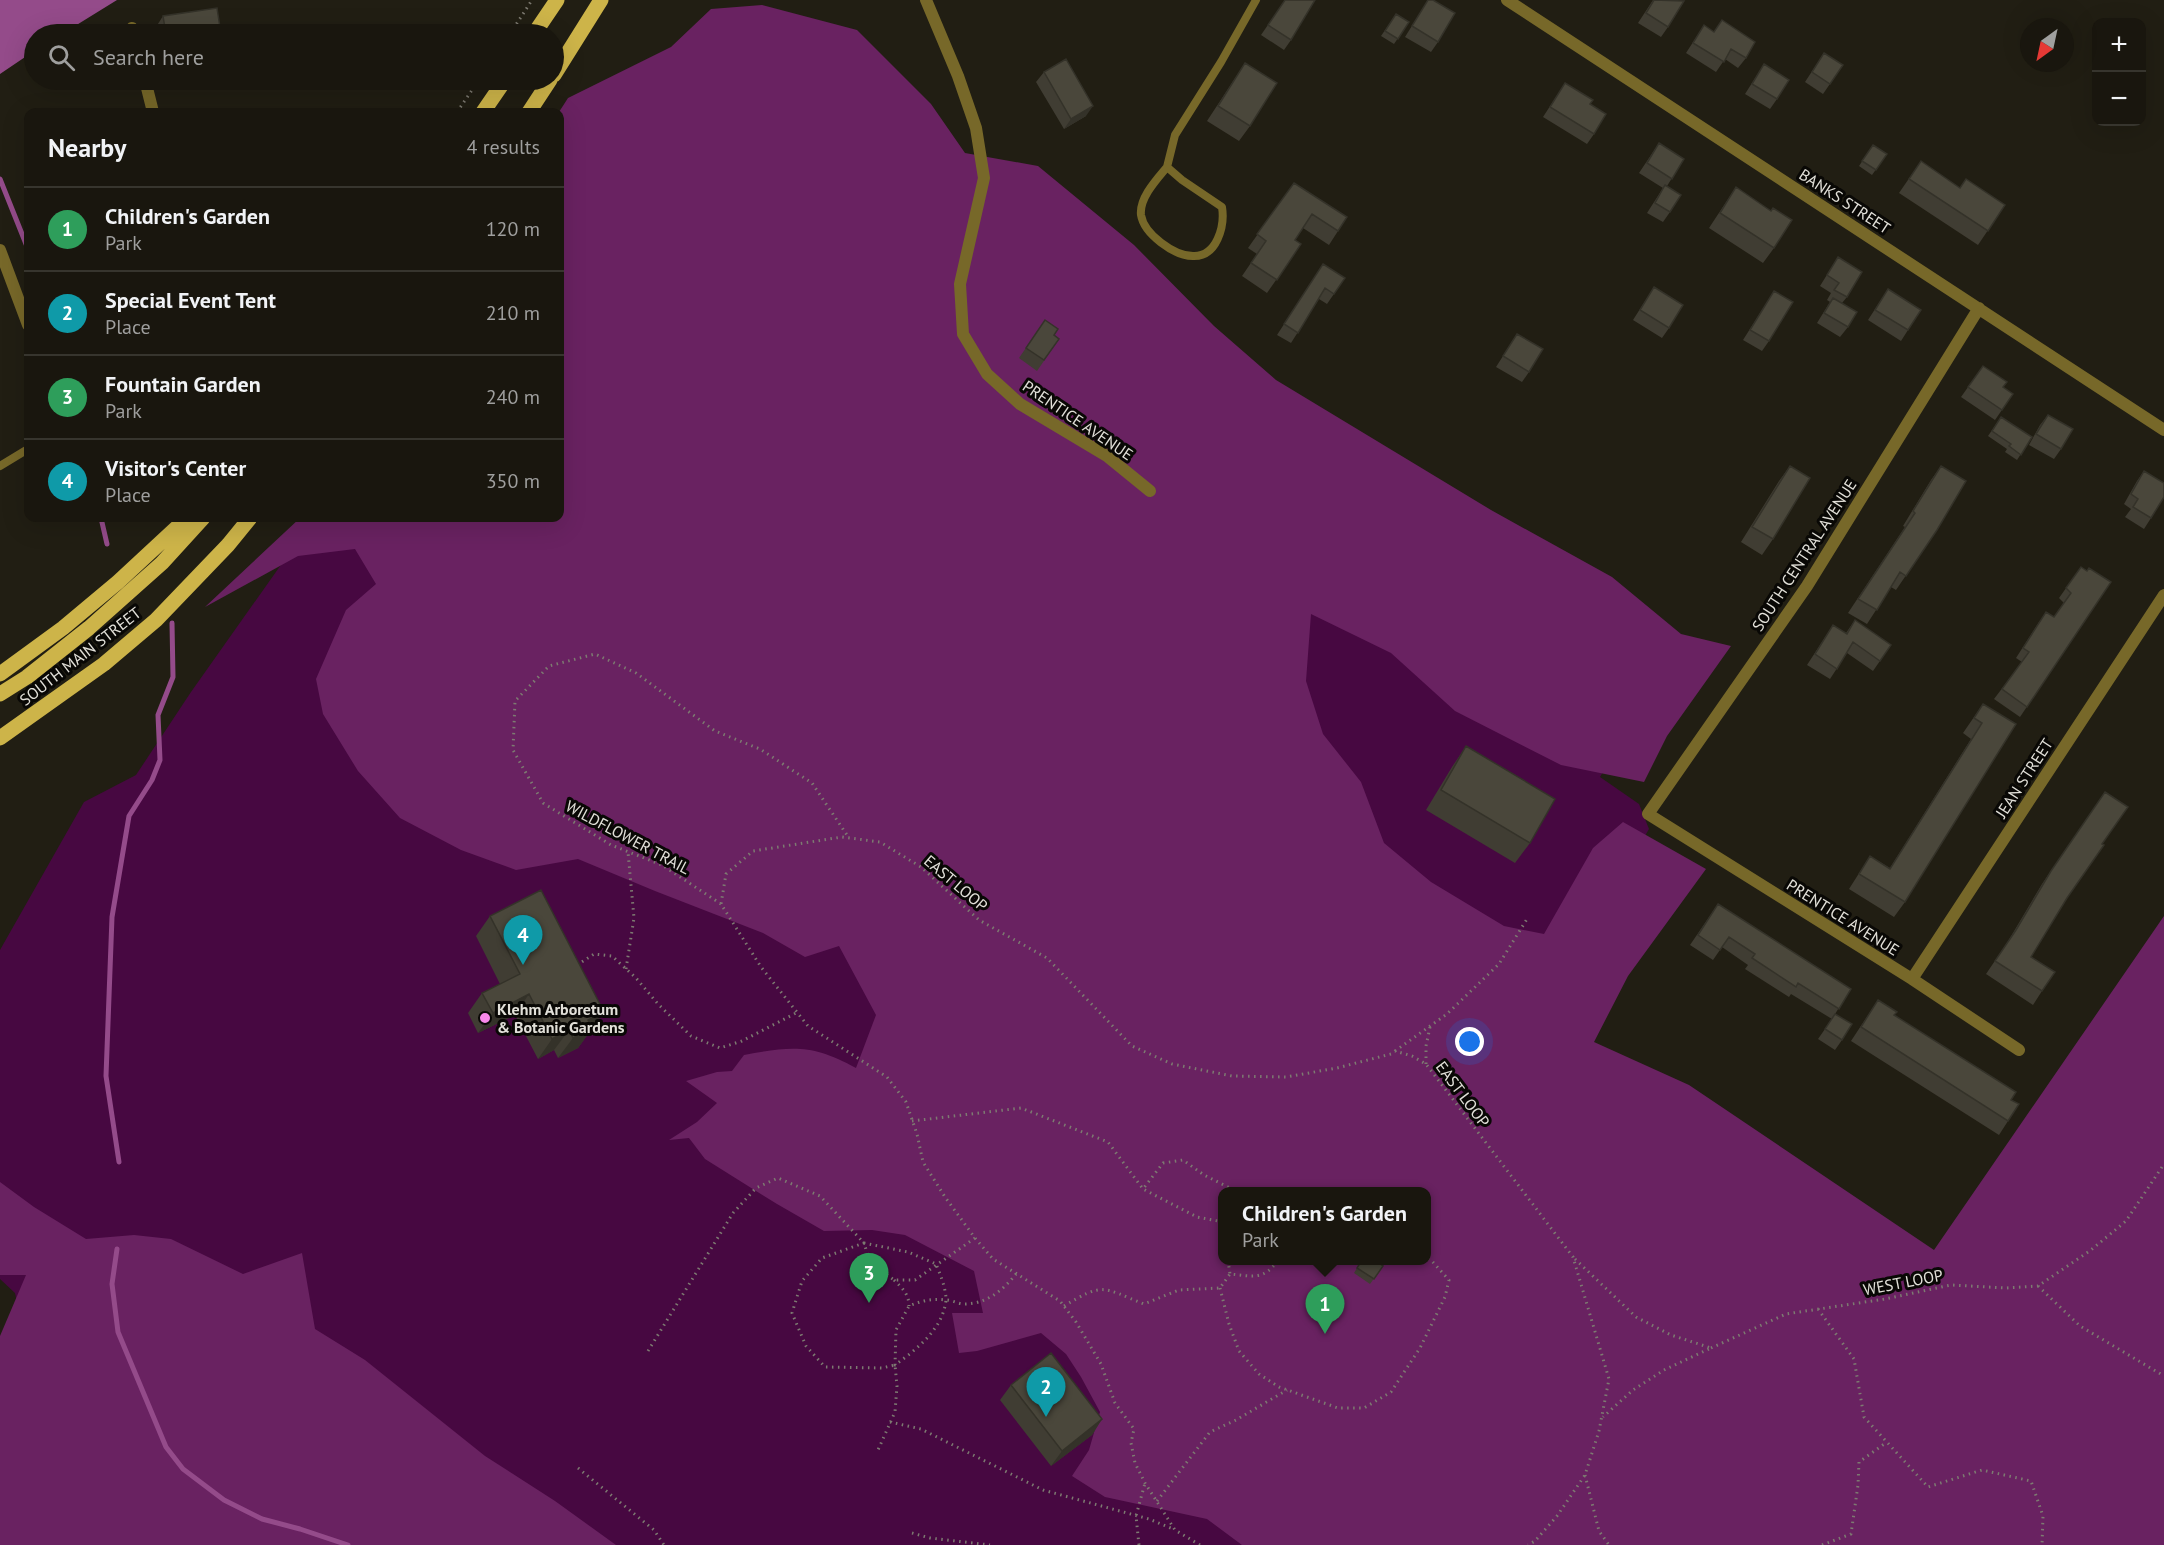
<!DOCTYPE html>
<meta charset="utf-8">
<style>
body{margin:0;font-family:"PT Sans",sans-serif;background:#26231c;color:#f1f3f6}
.controls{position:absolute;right:18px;top:18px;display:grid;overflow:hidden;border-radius:12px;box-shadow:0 6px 24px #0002}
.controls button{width:54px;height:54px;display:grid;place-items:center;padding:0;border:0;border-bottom:2px solid #37352e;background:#19160e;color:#f1f3f6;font:30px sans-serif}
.compass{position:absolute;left:2020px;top:18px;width:54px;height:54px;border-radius:50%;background:#19160e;box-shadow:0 6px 24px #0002;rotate:213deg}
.you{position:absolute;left:1470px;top:1042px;width:21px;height:21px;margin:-15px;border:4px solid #fff;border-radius:50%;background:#1a73e8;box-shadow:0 0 0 9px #1a73e833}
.badge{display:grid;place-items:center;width:39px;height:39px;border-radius:50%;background:#f888e9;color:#fff;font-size:20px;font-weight:700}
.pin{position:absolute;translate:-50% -50px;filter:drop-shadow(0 2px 3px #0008)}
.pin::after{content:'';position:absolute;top:32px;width:21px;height:18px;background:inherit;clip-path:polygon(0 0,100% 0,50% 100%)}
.popup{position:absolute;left:1218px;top:1187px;width:213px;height:78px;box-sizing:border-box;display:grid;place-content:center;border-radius:12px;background:#19160e;filter:drop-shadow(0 2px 4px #0005);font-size:20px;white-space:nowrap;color:#9f9f9e}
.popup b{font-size:22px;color:#f1f3f6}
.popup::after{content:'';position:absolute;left:50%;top:100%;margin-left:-12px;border:12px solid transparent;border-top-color:#19160e}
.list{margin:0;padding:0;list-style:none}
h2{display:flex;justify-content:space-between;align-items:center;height:78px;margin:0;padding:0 24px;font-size:26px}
h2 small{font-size:20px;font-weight:400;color:#9f9f9e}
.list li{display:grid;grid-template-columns:39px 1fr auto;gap:18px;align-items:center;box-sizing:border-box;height:84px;padding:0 24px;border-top:2px solid #37352e}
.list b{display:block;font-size:22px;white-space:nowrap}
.list p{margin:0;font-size:20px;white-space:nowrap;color:#9f9f9e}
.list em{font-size:20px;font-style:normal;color:#9f9f9e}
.icon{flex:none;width:33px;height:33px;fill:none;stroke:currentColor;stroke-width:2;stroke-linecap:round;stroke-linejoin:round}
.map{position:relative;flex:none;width:2164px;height:1545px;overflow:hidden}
.search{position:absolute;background:#19160e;box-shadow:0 6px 24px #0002;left:24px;top:24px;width:540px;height:66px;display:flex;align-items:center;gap:15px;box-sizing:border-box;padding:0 21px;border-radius:33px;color:#9f9f9e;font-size:22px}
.panel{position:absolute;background:#19160e;box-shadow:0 6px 24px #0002;left:24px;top:108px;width:540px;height:414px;border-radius:12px}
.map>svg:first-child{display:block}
.green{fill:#470841;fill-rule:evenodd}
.forest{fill:#692261;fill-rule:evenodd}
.water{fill:#944b8a}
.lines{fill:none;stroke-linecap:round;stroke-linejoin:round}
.stream{stroke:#944b8a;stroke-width:5}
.path{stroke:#7d7a71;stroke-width:3;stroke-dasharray:1.5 4.5;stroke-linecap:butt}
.lane{stroke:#776829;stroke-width:8}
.street{stroke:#776829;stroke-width:12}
.primary{stroke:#cdb449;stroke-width:15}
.wall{fill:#403d33}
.shaded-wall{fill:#343229}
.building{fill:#4a473b;stroke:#343229;stroke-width:1.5}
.poi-dot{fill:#f888e9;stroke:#090805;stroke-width:2}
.labels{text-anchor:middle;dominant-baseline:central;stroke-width:6;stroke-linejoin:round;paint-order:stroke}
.street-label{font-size:16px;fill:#e2e0d9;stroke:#090805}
.poi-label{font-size:16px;font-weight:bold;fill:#e2e0d9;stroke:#090805;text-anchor:start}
</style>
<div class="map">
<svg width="2164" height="1545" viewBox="0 0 2164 1545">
<rect width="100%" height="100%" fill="#211e13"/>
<path class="green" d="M1278 455 1650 691 1600 777 1639 804 1649 829 1544 1009 2164 1545H197L30 1364 15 1293 0 1279V950L84 802 136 775 191 692 314 518H560ZM1223 1192H1427V1260H1223Z"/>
<path class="forest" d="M762 5 857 30 931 104 965 153 1038 166 1134 245 1214 326 1276 380 1491 510 1612 577 1681 634 1731 646 1667 736 1644 782 1561 765 1455 711 1391 653 1311 614 1306 681 1323 734 1361 782 1384 843 1431 882 1504 926 1544 934 1593 848 1623 822 1706 869 1628 976 1594 1042 1689 1085 1934 1250 2164 916V1545H1242L1207 1519 1105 1497 1072 1476 1089 1450 1100 1412 1081 1377 1066 1354 1041 1333 977 1351 959 1353 952 1313H983L974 1271 905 1235 872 1230 824 1231 777 1204 705 1159 689 1138 669 1140 697 1122 717 1103 686 1081 717 1072 732 1071 744 1055C793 1046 812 1044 856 1068L876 1015 839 946 805 957 763 933 655 891 578 859 516 870 461 850 400 818 358 771 323 714 316 679 346 610 376 584 355 549 298 556 205 607 300 518H560L559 112 568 98 671 47 711 9ZM1223 1192H1427V1260H1223Z
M0 1182 34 1207 86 1239 134 1235 171 1239 243 1274 302 1253 315 1329 365 1360 485 1456 555 1501 616 1545H0V1336L26 1275H0Z"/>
<path class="water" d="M0 0H117L62 34H34V51L0 74Z"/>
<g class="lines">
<path class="stream" d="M0 179 28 249
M101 518 107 544
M119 1162 106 1076 112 917 129 816 152 780 160 760 158 715 173 677 172 623
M117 1249 112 1284 118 1332 166 1447 183 1469 224 1500 262 1519 300 1529 348 1545"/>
<path class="path" d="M510 34 532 0
M457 112 479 80
M721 904 662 865 611 845 543 803 513 750 515 701 549 666 595 654 636 673 715 731 760 749 812 783 849 838
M577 965 594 954 612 956 636 978 658 1004 691 1036 720 1048 742 1041 796 1013
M626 969 634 918 628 852
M1395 1051 1447 1014 1499 964 1527 919
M1426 1064V1046L1430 1027
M912 1121 1021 1108 1108 1142 1143 1189
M1260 1192H1286
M1223 1222 1197 1217 1143 1189 1163 1163 1183 1160 1204 1175 1238 1192
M975 1238 915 1280H894L870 1262 864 1243 908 1252 936 1264C940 1274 946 1288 946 1300 943 1329 917 1349 895 1365L896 1330 909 1306C921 1301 932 1298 946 1300 952 1300 958 1304 964 1304 987 1304 1003 1290 1016 1274
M1575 1259 1636 1317 1671 1335 1711 1348 1664 1370 1633 1390 1603 1417
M1228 1260 1230 1274
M894 1280C902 1288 909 1294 909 1306
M2038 1286 2080 1326 2164 1376
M1220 1288 1229 1324 1239 1351 1259 1374 1279 1387 1338 1408H1364L1391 1392 1420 1348 1445 1297 1449 1280 1431 1260 1427 1258
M1064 1306C1104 1282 1101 1287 1144 1304L1179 1290 1220 1288 1230 1274C1252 1276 1264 1281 1278 1260
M1818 1309 1854 1359 1864 1417 1928 1487 1982 1470 2031 1481 2043 1516 2042 1545
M1711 1348 1786 1314 1885 1299 1951 1285 2005 1288 2038 1286 2091 1250 2126 1221 2164 1164
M648 1351 733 1213 756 1188 778 1178 820 1196 864 1243 822 1258 802 1281 792 1313 806 1346 825 1367 882 1368 895 1365 897 1386 895 1412 878 1450
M890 1422 921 1429 1043 1490 1149 1519 1173 1529
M578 1468 654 1530 664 1545
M1585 1475 1599 1531 1609 1545
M1157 1501 1210 1432 1236 1420 1287 1390
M912 1533 930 1538 990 1545
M1139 1545 1136 1516 1145 1483
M1200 1545 1175 1530 1145 1483 1135 1463 1131 1443 1134 1429 1115 1403 1101 1364 1076 1322 1060 1301 993 1259 975 1238 945 1197 923 1162 917 1134 906 1102 887 1077 808 1026 761 967 721 904 726 874 753 851 842 837 880 842 921 867 979 920 1047 958 1132 1046 1172 1064 1232 1076 1286 1077 1337 1068 1391 1054 1395 1051 1412 1056 1426 1064 1573 1257 1609 1379 1599 1431 1585 1475 1557 1516 1535 1541 1528 1545
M1822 1545 1851 1534 1858 1485 1859 1462 1887 1442"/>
<path class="lane" d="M1167 167C1157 179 1139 198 1141 215 1144 234 1174 256 1193 256 1217 257 1225 226 1222 207L1182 180 1167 167 1175 135 1221 62 1256 0
M0 466 28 449"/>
<path class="street" d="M926 0 958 76 976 128 984 178 960 284 963 334 987 374 1020 404 1107 456 1150 491
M1507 0 2164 430
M132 28 133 34
M145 80 153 112
M0 250 28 325
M1979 308 1807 586 1648 814 1912 979 2019 1050
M1912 979 2164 595"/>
<path class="primary" d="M534 34 557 0
M554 75 601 0
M483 112 505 80
M529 112 550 80
M0 674 63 628 118 582 187 518
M0 694 27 677 89 628 162 563 203 518
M0 738 104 664 156 620 228 545 250 518"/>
</g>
<path class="wall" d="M1285 0 1291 40 1284 50 1261 35Z
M1428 0 1438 42 1431 52 1405 37Z
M1653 0 1668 27 1661 37 1638 23Z
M1396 14 1409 22 1394 44 1381 36Z
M163 16 221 34H157L156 27Z
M1722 20 1746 58 1738 68 1725 59 1716 72 1686 53 1704 25 1714 32Z
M1824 53 1843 65 1823 94 1805 82Z
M1245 63 1250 126 1239 141 1207 121Z
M1764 64 1777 99 1770 109 1745 94Z
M1044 72 1086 116 1064 129 1036 82Z
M1565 83 1590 104 1594 134 1587 144 1543 117Z
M1659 143 1684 159 1667 186 1670 212 1663 222 1647 213 1663 188 1639 173Z
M1873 145 1887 154 1872 175 1859 166Z
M1921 161 1960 188 2005 205 1978 245 1899 193Z
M1294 183 1338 231 1329 245 1303 228 1295 240 1301 244 1267 293 1242 276 1257 254 1248 248Z
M1736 187 1774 248 1763 263 1709 228Z
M1838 257 1847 297 1842 303 1848 327 1840 337 1817 323 1830 302 1827 300 1831 293 1820 286Z
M1323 264 1345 278 1327 304 1319 299 1291 343 1277 335Z
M1654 287 1669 328 1662 338 1633 320Z
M1888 289 1908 330 1901 341 1868 320Z
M1774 291 1769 341 1762 351 1743 340Z
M1045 320 1054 335 1059 339 1037 371 1019 358Z
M1517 334 1529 372 1522 382 1496 367Z
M1983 366 2003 387 2013 394 1995 420 1961 397Z
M2048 415 2061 449 2054 459 2029 445 2040 425Z
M2001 417 2032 437 2017 460 2005 452 2007 449 1988 436Z
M1790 466 1773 539 1762 555 1741 542 1779 481Z
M1941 466 1937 530 1896 590 1891 587 1867 624 1848 613 1905 527 1903 526 1931 480Z
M2144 471 2151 518 2144 529 2125 517 2131 509 2124 504 2137 481Z
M2081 567 2087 571 2111 582 2020 717 1994 699 2022 662 2016 658 2039 622 2054 617 2064 603 2059 598Z
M1855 620 1891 645 1873 671 1847 653 1830 679 1807 665 1833 625 1846 633Z
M1983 704 2016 724 1905 902 1894 917 1849 889 1870 856 1890 868 1971 739 1963 733Z
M1466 746 1530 843 1515 863 1426 810 1452 767Z
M2105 792 2102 844 2067 898 2031 957 2042 991 2033 1005 1986 974 2007 943 2042 884Z
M1718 904 1851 989 1835 1014 1842 1040 1835 1050 1818 1039 1832 1019 1791 994 1789 997 1745 969 1748 965 1722 947 1713 960 1690 945Z
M490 916 604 1012 578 1048 558 1058 554 1050 538 1059 515 1015 478 1033 468 1013 482 993 500 984 476 936Z
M1878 1000 1894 1015 2011 1100 2008 1121 1999 1135 1851 1041Z
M1362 1260 1383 1266 1370 1284 1354 1273Z
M1011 1385 1102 1419 1092 1435 1051 1466 1000 1400Z"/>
<path class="shaded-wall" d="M1093 106 1086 116 1064 129 1071 119Z
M529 994 515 1015 478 1033 493 1013Z
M604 1012 578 1048 558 1058 573 1038 588 1020Z
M569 1030 554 1050 538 1059 552 1039Z
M1102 1419 1092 1435 1051 1466 1062 1451Z"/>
<path class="building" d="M1285 0H1315L1291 40 1268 25Z
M1428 0H1433L1455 13 1438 42 1412 26Z
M1654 0 1684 1 1668 27 1646 13Z
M217 8 221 34H166L163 16Z
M1396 14 1409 22 1398 39 1385 31Z
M1722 20 1755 42 1746 58 1731 49 1724 62 1693 43 1704 25 1714 32Z
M1824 53 1843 65 1830 84 1812 72Z
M1066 59 1093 106 1071 119 1044 72Z
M1245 63 1277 83 1250 126 1218 106Z
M1764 64 1789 80 1777 99 1752 84Z
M1565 83 1593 100 1590 104 1606 114 1594 134 1550 107Z
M1659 143 1684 159 1672 179 1647 163Z
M1873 145 1887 154 1876 170 1862 161Z
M1921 161 1960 188 1966 179 2005 205 1988 231 1909 179Z
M1294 183 1347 217 1338 231 1312 214 1295 240 1301 244 1277 280 1251 263 1266 241 1257 234Z
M1665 185 1681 195 1670 212 1655 203Z
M1736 187 1771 211 1773 208 1792 220 1774 248 1720 213Z
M1838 257 1862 272 1847 297 1834 290 1839 283 1827 275Z
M1323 264 1345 278 1334 294 1325 288 1298 333 1284 324Z
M1654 287 1683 305 1669 328 1640 310Z
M1888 289 1921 310 1908 330 1875 310Z
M1774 291 1793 302 1769 341 1750 330Z
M1833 298 1857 312 1848 327 1824 313Z
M1045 320 1058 329 1054 335 1059 339 1044 360 1026 348Z
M1517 334 1543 349 1529 372 1503 356Z
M1983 366 2007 382 2003 387 2013 394 2002 410 1968 387Z
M2048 415 2073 429 2061 449 2036 434Z
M2001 417 2032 437 2021 455 2009 446 2011 444 1992 431Z
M1790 466 1810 478 1773 539 1752 527Z
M1941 466 1966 481 1937 530 1906 576 1900 572 1877 610 1858 599 1915 513 1913 511Z
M2144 471 2164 483V497L2151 518 2133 507 2138 499 2131 494Z
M2081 567 2087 571 2089 568 2111 582 2027 707 2002 689 2029 652 2023 648 2046 612 2054 617 2071 593 2066 588Z
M1855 620 1891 645 1880 661 1853 642 1837 669 1815 654 1833 625 1847 634Z
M1983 704 2016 724 1905 902 1859 874 1870 856 1890 869 1982 723 1974 718Z
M1466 746 1555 799 1530 843 1441 790Z
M2105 792 2128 807 2102 844 2104 845 2067 898 2031 957 2055 972 2042 991 1995 961 2016 930 2051 871Z
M541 890 604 1012 588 1020 592 1028 573 1038 569 1030 552 1039 529 994 493 1013 482 993 520 974 490 916Z
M1718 904 1851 989 1839 1009 1798 983 1796 987 1752 958 1755 954 1729 937 1720 950 1698 935Z
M1878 1000 1897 1012 1894 1015 2016 1092 2011 1100 2019 1104 2008 1121 1861 1027Z
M1835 1014 1852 1024 1842 1040 1825 1029Z
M1362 1260H1375L1383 1266 1374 1279 1357 1268Z
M1051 1353 1102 1419 1062 1451 1011 1385Z"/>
<circle class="poi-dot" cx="485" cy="1018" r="6"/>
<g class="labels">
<g class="street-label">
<text transform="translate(1845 201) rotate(33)">BANKS STREET</text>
<text transform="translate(1078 420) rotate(34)">PRENTICE AVENUE</text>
<text transform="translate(1804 555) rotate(-57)">SOUTH CENTRAL AVENUE</text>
<text transform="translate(80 656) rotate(-38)">SOUTH MAIN STREET</text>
<text transform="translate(2024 778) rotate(-57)">JEAN STREET</text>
<text transform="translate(628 837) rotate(28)">WILDFLOWER TRAIL</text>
<text transform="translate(956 883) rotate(40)">EAST LOOP</text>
<text transform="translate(1843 917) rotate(32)">PRENTICE AVENUE</text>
<text transform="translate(1463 1094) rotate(53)">EAST LOOP</text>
<text transform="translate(1903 1282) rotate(-11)">WEST LOOP</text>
</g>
<g class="poi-label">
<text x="497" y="1009">Klehm Arboretum<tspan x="497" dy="18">&amp; Botanic Gardens</tspan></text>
</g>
</g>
</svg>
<div class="controls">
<button>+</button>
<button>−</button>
</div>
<svg class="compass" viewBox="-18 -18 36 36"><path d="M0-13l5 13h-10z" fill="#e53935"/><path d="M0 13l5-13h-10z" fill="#9f9f9e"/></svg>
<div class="you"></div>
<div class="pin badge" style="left:1325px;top:1334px;background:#2e9e5b">1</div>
<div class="popup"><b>Children's Garden</b>Park</div>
<div class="pin badge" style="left:1046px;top:1417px;background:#0f9aa8">2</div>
<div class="pin badge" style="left:869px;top:1303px;background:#2e9e5b">3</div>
<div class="pin badge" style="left:523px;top:965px;background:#0f9aa8">4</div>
<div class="search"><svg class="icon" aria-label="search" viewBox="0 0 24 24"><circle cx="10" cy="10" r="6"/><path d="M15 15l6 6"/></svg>Search here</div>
<section class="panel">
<h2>Nearby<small>4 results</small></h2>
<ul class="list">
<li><span class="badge" style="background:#2e9e5b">1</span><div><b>Children's Garden</b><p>Park</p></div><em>120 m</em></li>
<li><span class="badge" style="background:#0f9aa8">2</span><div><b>Special Event Tent</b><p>Place</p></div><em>210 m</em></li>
<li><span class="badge" style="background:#2e9e5b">3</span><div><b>Fountain Garden</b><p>Park</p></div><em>240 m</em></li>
<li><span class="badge" style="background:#0f9aa8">4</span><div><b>Visitor's Center</b><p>Place</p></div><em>350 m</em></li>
</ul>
</section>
</div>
